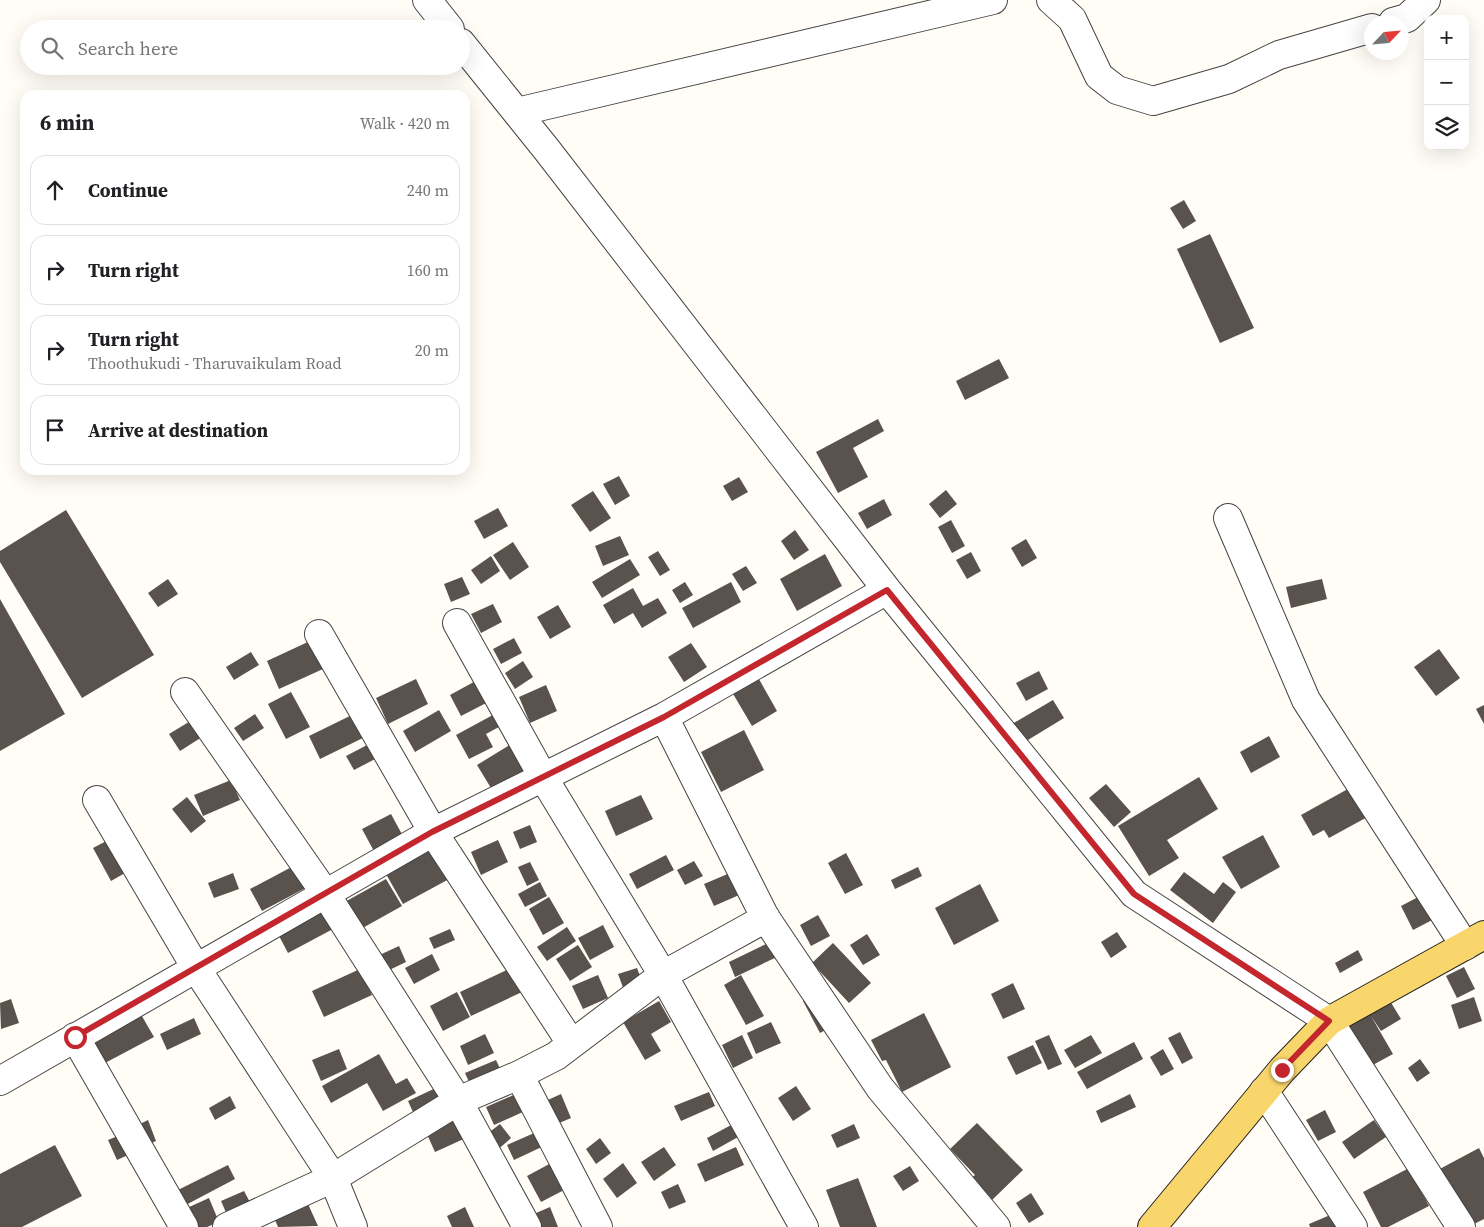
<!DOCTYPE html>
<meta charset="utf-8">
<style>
body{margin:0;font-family:"Source Serif 4",serif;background:#f6f6f6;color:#202124}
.controls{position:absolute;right:15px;top:15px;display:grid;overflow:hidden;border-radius:10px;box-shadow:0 5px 20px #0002}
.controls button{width:45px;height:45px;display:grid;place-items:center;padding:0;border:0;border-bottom:1px solid #e0e0e0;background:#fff;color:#202124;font:25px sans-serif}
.compass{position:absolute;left:1364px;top:15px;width:45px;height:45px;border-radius:50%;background:#fff;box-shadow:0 5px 20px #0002;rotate:64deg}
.stop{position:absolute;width:15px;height:15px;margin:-11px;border:4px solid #c4262e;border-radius:50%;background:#fff}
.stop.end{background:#c4262e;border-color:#fff;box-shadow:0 1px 5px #0008}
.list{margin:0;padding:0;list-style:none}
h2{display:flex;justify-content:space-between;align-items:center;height:65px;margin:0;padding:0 20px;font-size:21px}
h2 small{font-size:16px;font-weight:400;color:#757577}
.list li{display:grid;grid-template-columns:32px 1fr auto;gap:15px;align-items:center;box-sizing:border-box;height:70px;margin:0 10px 10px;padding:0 10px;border:1px solid #e0e0e0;border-radius:15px}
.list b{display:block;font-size:19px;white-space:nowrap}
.list p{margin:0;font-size:16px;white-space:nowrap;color:#757577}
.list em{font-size:16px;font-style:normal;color:#757577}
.icon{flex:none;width:28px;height:28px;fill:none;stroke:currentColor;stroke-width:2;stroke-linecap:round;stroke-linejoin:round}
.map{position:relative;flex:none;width:1484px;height:1227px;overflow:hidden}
.search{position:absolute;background:#fff;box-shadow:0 5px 20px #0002;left:20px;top:20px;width:450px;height:55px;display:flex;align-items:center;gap:12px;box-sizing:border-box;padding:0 18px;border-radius:28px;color:#757577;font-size:19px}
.panel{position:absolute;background:#fff;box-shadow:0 5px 20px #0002;left:20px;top:90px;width:450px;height:385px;border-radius:15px}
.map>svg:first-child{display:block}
.building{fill:#5a524d}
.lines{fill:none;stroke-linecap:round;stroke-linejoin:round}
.minor-casing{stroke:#444;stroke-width:30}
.major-casing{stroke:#222;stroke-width:30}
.minor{stroke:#fff;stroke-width:28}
.major{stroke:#f9d66b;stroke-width:28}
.route{stroke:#c4262e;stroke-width:6}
</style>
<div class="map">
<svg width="1484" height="1227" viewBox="0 0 1484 1227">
<rect width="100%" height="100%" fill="#fffdf5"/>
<path class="building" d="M1184 200 1196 221 1183 229 1170 208Z
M1210 234 1254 328 1220 343 1177 249Z
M999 359 1009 378 965 400 956 381Z
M878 419 884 431 853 448 868 477 838 493 816 452Z
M619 476 630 496 615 505 603 484Z
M739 477 748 492 732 501 723 486Z
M946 490 957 504 940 518 929 504Z
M593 491 611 518 590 532 571 505Z
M884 499 892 515 867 529 858 513Z
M498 508 508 526 484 539 474 521Z
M66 510 154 655 82 698 0 562V551Z
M951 520 965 546 952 553 938 527Z
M795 530 809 550 794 560 781 541Z
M620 536 629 555 603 566 595 546Z
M1026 539 1037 558 1022 567 1011 548Z
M513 542 529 567 510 580 493 555Z
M658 551 670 570 660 576 648 557Z
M971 552 981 571 967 579 956 560Z
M825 554 842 586 797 611 780 579Z
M491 556 500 571 481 584 471 570Z
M630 559 640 575 602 598 592 582Z
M746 566 757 583 743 591 732 574Z
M462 577 470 594 451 602 444 584Z
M168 579 178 594 158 607 148 593Z
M1322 579 1327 599 1291 608 1286 587Z
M685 582 693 595 680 603 672 590Z
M731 582 741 602 693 628 682 608Z
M633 588 643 606 658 598 667 613 642 628 633 613 614 624 603 605Z
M0 599 65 714 0 751Z
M493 604 502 622 481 633 471 614Z
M558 605 571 627 550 639 537 617Z
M514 638 522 653 501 664 493 649Z
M310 641 323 669 279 689 267 661Z
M691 643 707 667 684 682 668 657Z
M1439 649 1460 678 1436 696 1414 667Z
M251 652 259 665 234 680 226 667Z
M523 661 533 677 515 689 505 673Z
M1039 671 1048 689 1026 701 1016 683Z
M755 672 777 711 752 726 729 687Z
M481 678 492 700 461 716 450 695Z
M416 679 428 704 388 724 376 698Z
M546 685 557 711 530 723 519 697Z
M291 692 310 727 286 739 268 704Z
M1053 700 1064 718 1023 743 1012 724Z
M1484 705V724L1476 709Z
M439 710 451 731 415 752 403 731Z
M502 710 508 722 486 734 493 747 469 759 456 735Z
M358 712 369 735 320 759 309 736Z
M255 714 264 728 243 741 234 728Z
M192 720 202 737 180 751 169 734Z
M744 730 764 770 721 792 701 752Z
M1269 736 1280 757 1251 773 1240 752Z
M371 743 379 757 354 770 346 756Z
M513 743 530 771 494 793 477 765Z
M1199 777 1218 809 1167 840 1179 858 1149 876 1118 826Z
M231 780 240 800 203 816 194 795Z
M1106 784 1131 812 1114 827 1089 798Z
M1355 785 1371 815 1329 838 1324 830 1313 836 1301 815Z
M641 795 653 819 616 836 605 811Z
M187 797 206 821 191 833 172 809Z
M391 814 404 838 375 853 362 829Z
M530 825 537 842 520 849 513 832Z
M1263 835 1280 867 1241 889 1222 857Z
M114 837 132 869 111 881 93 848Z
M498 840 508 862 481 875 471 852Z
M435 848 451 878 403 904 386 874Z
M846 853 863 885 845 894 828 863Z
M666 855 674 870 637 889 629 874Z
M694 861 703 876 685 885 677 870Z
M301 862 313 884 262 911 250 889Z
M530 862 539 880 527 886 518 867Z
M918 867 922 876 895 889 891 880Z
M737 870 746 892 714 906 704 884Z
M1184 872 1214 894 1223 882 1236 892 1213 923 1170 890Z
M233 873 239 889 214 898 208 883Z
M386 879 402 906 359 930 343 903Z
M540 882 547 896 525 907 518 894Z
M980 884 999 921 954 945 935 908Z
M1424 894 1436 918 1413 930 1401 906Z
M549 897 564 923 543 935 529 909Z
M323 910 333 929 288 953 278 934Z
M818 915 830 936 811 946 800 925Z
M603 925 614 947 590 960 578 938Z
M567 927 576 941 547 961 537 947Z
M450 929 455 940 434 949 429 938Z
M1117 932 1127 947 1111 958 1101 942Z
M867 934 880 955 863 965 850 945Z
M772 941 779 956 735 977 729 962Z
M833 943 871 983 849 1003 812 963Z
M578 945 592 967 570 981 556 959Z
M399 946 406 962 381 974 373 958Z
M1358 950 1363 960 1340 973 1335 963Z
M432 954 440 970 414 984 405 968Z
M1464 967 1475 989 1457 998 1446 976Z
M511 968 522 992 471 1016 460 992Z
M637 968 643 984 624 990 618 974Z
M360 969 372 995 324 1017 312 991Z
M598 975 608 998 583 1009 572 986Z
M741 975 764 1016 746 1025 724 985Z
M1013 983 1025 1009 1003 1019 991 994Z
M457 992 470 1017 443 1031 430 1006Z
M814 995 831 1027 820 1033 803 1001Z
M1387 996 1401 1019 1381 1031 1371 1016 1393 1054 1371 1066 1349 1025 1371 1014 1367 1008Z
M1474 997 1482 1021 1459 1029 1451 1005Z
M11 999 19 1023 1 1029 0 1003Z
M659 1001 671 1022 651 1034 661 1051 645 1060 623 1022Z
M139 1011 154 1037 105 1063 91 1037Z
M924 1013 951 1067 902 1092 886 1060 882 1061 871 1040Z
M194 1018 201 1034 167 1050 160 1034Z
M771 1022 781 1043 756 1054 747 1033Z
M1180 1032 1193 1058 1182 1064 1168 1038Z
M485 1034 494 1053 468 1065 460 1046Z
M742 1035 753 1058 733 1068 722 1045Z
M1049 1035 1062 1064 1048 1070 1035 1041Z
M1091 1035 1102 1053 1075 1068 1064 1050Z
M1134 1042 1143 1059 1087 1089 1077 1072Z
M1033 1045 1042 1063 1016 1075 1007 1057Z
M339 1049 347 1069 321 1081 312 1060Z
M1163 1049 1174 1069 1161 1076 1150 1057Z
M379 1054 396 1084 407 1078 416 1093 383 1111 367 1083 331 1103 322 1086Z
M1420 1059 1430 1073 1417 1082 1408 1068Z
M496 1060 504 1077 473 1091 465 1073Z
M440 1086 449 1106 417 1121 408 1101Z
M796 1086 811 1109 793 1121 778 1098Z
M709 1092 715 1106 681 1121 674 1106Z
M518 1093 525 1111 494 1125 486 1107Z
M561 1094 571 1118 550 1127 539 1104Z
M1130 1094 1136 1107 1101 1123 1096 1111Z
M230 1096 236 1108 215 1120 209 1108Z
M1325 1110 1336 1132 1318 1141 1306 1120Z
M458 1117 468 1137 435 1152 426 1132Z
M148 1120 156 1141 145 1146 136 1126Z
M1374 1120 1386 1137 1354 1159 1342 1142Z
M977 1123 1023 1170 991 1201 970 1179 975 1175 950 1149Z
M500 1124 511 1138 495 1152 483 1137Z
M733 1124 740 1136 713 1151 707 1138Z
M854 1124 860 1138 837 1148 831 1135Z
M541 1130 548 1144 514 1160 507 1145Z
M120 1135 128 1155 117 1160 108 1140Z
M600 1138 611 1153 596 1164 586 1149Z
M55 1145 82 1196 22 1227H0V1174Z
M664 1147 676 1165 654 1181 641 1162Z
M736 1147 744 1165 705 1182 697 1164Z
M1479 1148 1484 1158V1219L1468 1227 1436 1171Z
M553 1162 568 1188 541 1202 527 1176Z
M623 1163 637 1183 617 1198 603 1179Z
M228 1165 235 1179 180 1208 172 1193Z
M910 1166 919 1181 903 1191 893 1176Z
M1409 1168 1429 1206 1388 1227H1381L1363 1192Z
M858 1178 877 1227H840L826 1190Z
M678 1184 686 1202 669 1209 661 1192Z
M244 1191 252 1206 228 1217 221 1201Z
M1031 1193 1044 1214 1029 1223 1016 1203Z
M209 1198 219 1222 207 1227H196L187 1208Z
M308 1204 318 1226 278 1227 275 1220Z
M465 1207 474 1227H452L447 1216Z
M550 1207 558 1227H533L529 1216Z
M1342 1210 1348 1227H1310L1309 1224Z"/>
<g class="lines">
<defs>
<path id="minor" d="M427 0 450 29
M1051 0 1072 19 1099 76 1117 90 1153 101 1229 79 1279 55 1372 28
M1393 22 1407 18 1426 0
M461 43 547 150 887 590 1134 894 1329 1021 1461 1227
M517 112 993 0
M1228 518 1306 700 1465 946
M457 623 543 777 663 975 804 1227
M319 634 433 832 571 1043
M185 692 325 893 458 1101 527 1227
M664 717 765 917 880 1088 996 1227
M97 800 196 968 333 1178 353 1227
M75 1037 184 1227
M519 1075 598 1227
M0 1081 433 832 664 717 887 590
M1264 1091 1353 1227
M227 1227 333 1178 458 1101 519 1075 556 1056 663 975 766 918"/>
<path id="major" d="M1152 1227 1282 1070 1329 1021 1484 935"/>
</defs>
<use href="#minor" class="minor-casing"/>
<use href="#major" class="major-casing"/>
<use href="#minor" class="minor"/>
<use href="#major" class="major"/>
</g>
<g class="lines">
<path class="route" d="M75 1037 432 832 664 717 887 590 1134 894 1329 1021 1282 1070"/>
</g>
</svg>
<div class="controls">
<button>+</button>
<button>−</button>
<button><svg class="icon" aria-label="layers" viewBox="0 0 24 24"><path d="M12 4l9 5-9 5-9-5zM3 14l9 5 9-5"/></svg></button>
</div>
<svg class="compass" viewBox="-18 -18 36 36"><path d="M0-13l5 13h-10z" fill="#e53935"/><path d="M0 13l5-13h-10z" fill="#757577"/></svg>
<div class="stop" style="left:75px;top:1037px"></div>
<div class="stop end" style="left:1282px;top:1070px"></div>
<div class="search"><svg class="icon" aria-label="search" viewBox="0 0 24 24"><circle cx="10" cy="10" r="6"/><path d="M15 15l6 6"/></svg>Search here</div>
<section class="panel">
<h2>6 min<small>Walk · 420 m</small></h2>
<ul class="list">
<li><svg class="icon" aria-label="ahead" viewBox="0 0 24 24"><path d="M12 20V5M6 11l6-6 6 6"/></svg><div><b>Continue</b></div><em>240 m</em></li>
<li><svg class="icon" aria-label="right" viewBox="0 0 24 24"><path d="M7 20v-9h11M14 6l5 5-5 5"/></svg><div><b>Turn right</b></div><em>160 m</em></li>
<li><svg class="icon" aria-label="right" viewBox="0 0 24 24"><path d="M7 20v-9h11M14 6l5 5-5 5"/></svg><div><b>Turn right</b><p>Thoothukudi - Tharuvaikulam Road</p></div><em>20 m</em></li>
<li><svg class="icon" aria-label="arrive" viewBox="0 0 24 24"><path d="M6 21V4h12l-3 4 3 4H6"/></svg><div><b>Arrive at destination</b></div></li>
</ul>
</section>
</div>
